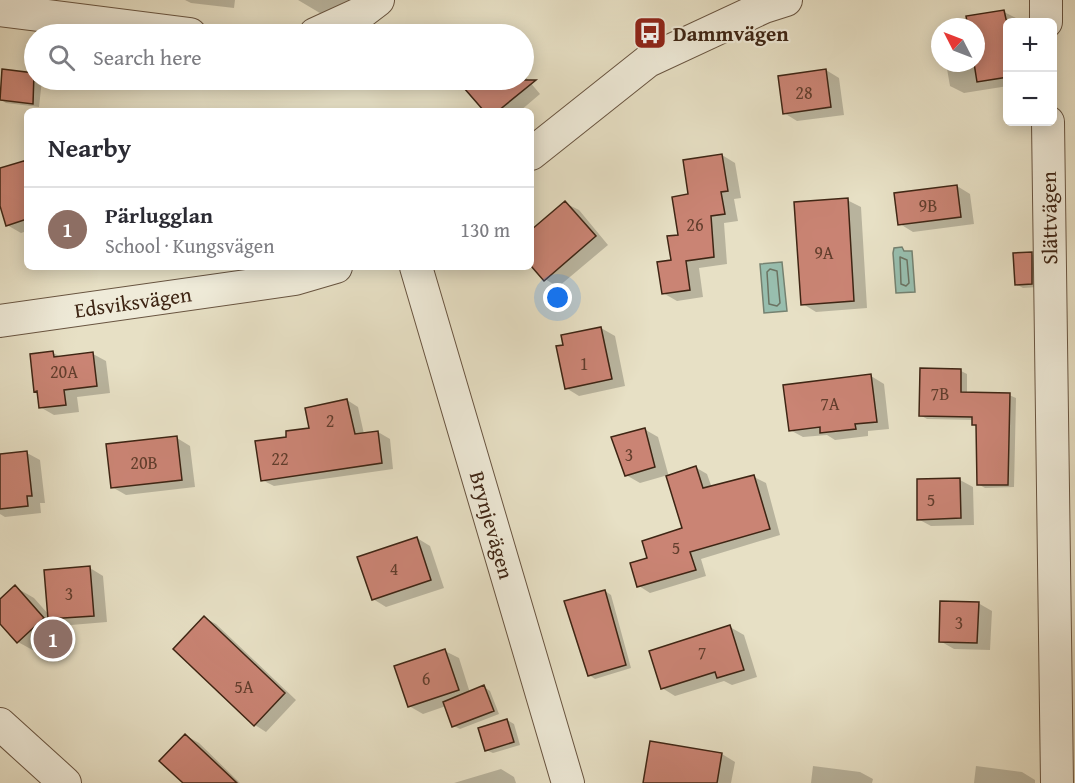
<!DOCTYPE html>
<meta charset="utf-8">
<style>
body{margin:0;font-family:"Gentium Book Plus",serif;background:#f7f7f7;color:#2b2b33}
.controls{position:absolute;right:18px;top:18px;display:grid;overflow:hidden;border-radius:9px;box-shadow:0 3px 15px #0003}
.controls button{width:54px;height:54px;display:grid;place-items:center;padding:0;border:0;border-bottom:2px solid #e1e1e2;background:#fff;color:#2b2b33;font:30px sans-serif}
.compass{position:absolute;left:931px;top:18px;width:54px;height:54px;border-radius:50%;background:#fff;box-shadow:0 3px 15px #0003;rotate:312deg}
.you{position:absolute;left:558px;top:298px;width:21px;height:21px;margin:-15px;border:4px solid #fff;border-radius:50%;background:#1a73e8;box-shadow:0 0 0 9px #1a73e833}
.badge{display:grid;place-items:center;width:39px;height:39px;border-radius:50%;background:#8f2418;color:#fff;font-size:20px;font-weight:700}
.pin{position:absolute;translate:-50% -50%;border:3px solid #fff;box-shadow:0 2px 6px #0006}
.list{margin:0;padding:0;list-style:none}
h2{display:flex;justify-content:space-between;align-items:center;height:78px;margin:0;padding:0 24px;font-size:26px}
h2 small{font-size:20px;font-weight:400;color:#7c7c81}
.list li{display:grid;grid-template-columns:39px 1fr auto;gap:18px;align-items:center;box-sizing:border-box;height:84px;padding:0 24px;border-top:2px solid #e1e1e2}
.list b{display:block;font-size:22px;white-space:nowrap}
.list p{margin:0;font-size:20px;white-space:nowrap;color:#7c7c81}
.list em{font-size:20px;font-style:normal;color:#7c7c81}
.icon{flex:none;width:33px;height:33px;fill:none;stroke:currentColor;stroke-width:2;stroke-linecap:round;stroke-linejoin:round}
.map{position:relative;flex:none;width:1075px;height:783px;overflow:hidden}
.search{position:absolute;background:#fff;box-shadow:0 3px 15px #0003;left:24px;top:24px;width:510px;height:66px;display:flex;align-items:center;gap:15px;box-sizing:border-box;padding:0 21px;border-radius:33px;color:#7c7c81;font-size:22px}
.panel{position:absolute;background:#fff;box-shadow:0 3px 15px #0003;left:24px;top:108px;width:510px;height:162px;border-radius:9px}
.map>svg:first-child{display:block}
.water{fill:#98beae;stroke:#748170;stroke-width:1.5}
.shadow{fill:#0003}
.lines{fill:none;stroke-linecap:round;stroke-linejoin:round}
.shore{stroke:#6b7261;stroke-width:1.5}
.building{fill:#ca8474;stroke:#3e2514;stroke-width:1.5}
.minor-casing{stroke:#685440;stroke-width:34}
.minor{stroke:#efebd9;stroke-width:32}
.labels{text-anchor:middle;dominant-baseline:central;stroke-width:4.5;stroke-linejoin:round;paint-order:stroke}
.number-label{font-size:18px;fill:#613d2c}
.poi-label{font-size:21px;font-weight:bold;fill:#3e2514;stroke:#efebd9;text-anchor:start}
.street-label{font-size:21px;fill:#3e2514;stroke:#efebd9}
</style>
<div class="map">
<svg width="1075" height="783" viewBox="0 0 1075 783">
<rect width="100%" height="100%" fill="#e7e0c5"/>
<filter id="stains"><feTurbulence type="fractalNoise" baseFrequency=".00333" numOctaves="4"/><feColorMatrix values="0 0 0 0 .2 0 0 0 0 .09 0 0 0 0 .02 0 0 0 .5 -.17"/></filter>
<radialGradient id="worn" r=".72"><stop offset=".6" stop-color="#630" stop-opacity="0"/><stop offset="1" stop-color="#630" stop-opacity=".3"/></radialGradient>
<path class="water" d="M902 247 904 251H912L915 292 896 293 893 253 894 248Z
M782 262 787 311 764 313 760 264Z"/>
<path class="shadow" d="M185 0H235L234 8 191 3Z
M298 0H377L325 16Z
M1004 12 1018 19V22H1008V86L964 93 950 86 946 63H976V27H969Z
M826 70 839 78 844 115 797 121 784 113Z
M3 71 34 74V80H42L39 107 6 103 0 99Z
M524 75 540 94 520 111H486L468 90 480 80H524Z
M722 155 735 163 741 198 734 199 738 221 724 223 727 264 699 268 703 297 677 301 663 293 690 195Z
M27 161V231L21 233 7 225 0 201V170Z
M957 186 970 194 974 224 913 232 900 224Z
M847 200 861 207 867 308 816 312 803 304Z
M565 203 579 210 608 245 558 287 545 279 531 263V239Z
M1031 254 1038 258V287L1023 288 1016 284Z
M601 328 615 336 625 386 579 396 566 388 565 346Z
M53 353 61 357 93 354 106 361 110 393 77 397 79 412 54 415 40 407 39 393 35 391Z
M961 371 967 374V393L1009 395 1016 398 1014 487 985 488 978 484 977 426 973 424 974 420 927 419 920 415Z
M871 376 884 384 889 429 868 431V436L835 440 827 435 803 437 790 430Z
M347 400 358 407 364 434 378 432 390 439 393 469 274 486 262 480 288 438 311 429Z
M644 429 658 437 669 477 695 467 707 474 712 488 754 477 766 483 780 535 701 559 706 576 650 593 639 586 649 559 684 529 668 475 640 483 626 475 620 463 613 438Z
M177 438 190 446 195 487 126 495 112 487Z
M27 453 40 460 45 503H40L41 513 5 517 0 514V455Z
M960 480 973 487 974 525 931 526 918 519Z
M417 538 430 546 444 588 386 607 373 599Z
M90 568 103 576 107 622 59 626 62 630 38 653 18 642 0 622V601L15 587 34 598 49 615Z
M605 591 611 595 631 668 595 679 589 675Z
M978 603 992 611 990 650 954 649 940 641Z
M205 618 216 624 296 700 266 732 255 725 175 649Z
M730 627 744 635 757 677 732 685 724 681 675 696 662 688Z
M445 651 459 658 470 693 484 687 490 691 499 714 460 729 454 726 446 706 423 714 409 706Z
M507 720 514 724 520 745 493 753 486 750Z
M185 735 199 743 240 783H185Z
M722 754 735 762 731 783H645Z
M813 766 860 772 873 779 872 783H811Z
M976 766 1022 772 1035 780V783H974Z
M501 769 514 777 516 783H454Z"/>
<g class="lines">
<path class="shore" d="M900 257 907 260 909 283 906 286 901 284Z
M770 269 777 271 780 303 777 306 769 304 767 272Z"/>
</g>
<path class="building" d="M1004 10 1008 28V77L977 82 974 63H976V27H968L966 16Z
M2 69 34 73 33 104 0 100Z
M826 69 831 107 783 114 778 76Z
M457 80H536L498 111H484Z
M722 154 728 191 721 192 725 214 711 216 714 257 686 261 690 290 662 294 657 262 671 260 667 236 678 235 672 197 688 194 683 160Z
M27 160V219L6 226 0 206V168Z
M957 185 961 217 898 225 894 193Z
M848 198 854 301 801 305 794 202Z
M565 201 596 236 544 281 531 266V230Z
M1032 252V284L1015 285 1013 253Z
M601 327 612 379 565 389 556 346 563 345 561 335Z
M53 351 54 357 93 352 97 386 64 390 66 405 39 408 37 391 34 392 30 354Z
M920 368 961 369V392L1010 393 1008 485H977L976 425H972V417L919 416Z
M871 374 877 422 855 424 856 429 820 433V427L789 431 783 385Z
M347 399 355 434 378 431 382 463 261 481 255 441 286 437V431L309 428 305 408Z
M645 428 655 467 625 476 611 437Z
M177 436 182 480 111 488 106 444Z
M27 451 32 496H27L28 506 0 509V454Z
M696 466 703 488 754 475 770 529 690 552 696 570 637 587 630 563 647 558 642 541 682 528 666 476Z
M960 478 961 518 917 520V479Z
M417 537 431 580 372 600 357 557Z
M90 566 94 616 48 619 44 570Z
M15 585 44 618 17 643 0 624V599Z
M605 590 626 665 588 676 564 601Z
M940 601 979 602 977 643 939 642Z
M204 616 285 693 254 726 173 649Z
M730 625 744 670 717 678 715 672 661 689 649 651Z
M445 649 459 690 408 707 394 666Z
M484 685 494 711 452 727 443 702Z
M507 719 514 742 485 751 478 728Z
M185 734 237 783H183L159 761Z
M650 741 722 753 717 783H643Z"/>
<g class="lines">
<defs>
<path id="minor" d="M1046 0V22
M0 10 190 34
M315 34 361 13 378 0
M1048 122 1057 783
M531 154 648 61 764 7 786 0
M416 267 568 783
M0 321 295 279 336 267
M0 724 65 783"/>
</defs>
<use href="#minor" class="minor-casing"/>
<use href="#minor" class="minor"/>
</g>
<defs>
<symbol id="bus-square" viewBox="-11 -11 22 22"><rect x="-9" y="-9" width="18" height="18" rx="4" fill="#8f2418" stroke="#efebd9"/><path d="M-5-6H5V4H4V6H2V4H-2V6H-4V4H-5ZM-3.5-4V0h7V-4ZM-3.5 1.2v1.5H-2V1.2ZM2 1.2v1.5H3.5V1.2Z" fill="#fff"/></symbol>
</defs>
<g fill-rule="evenodd">
<use href="#bus-square" x="631" y="14" width="38" height="38"/>
</g>
<g class="labels">
<g class="number-label">
<text x="804" y="92">28</text>
<text x="928" y="205">9B</text>
<text x="695" y="224">26</text>
<text x="824" y="252">9A</text>
<text x="584" y="363">1</text>
<text x="64" y="371">20A</text>
<text x="940" y="393">7B</text>
<text x="830" y="403">7A</text>
<text x="330" y="420">2</text>
<text x="629" y="454">3</text>
<text x="280" y="458">22</text>
<text x="144" y="462">20B</text>
<text x="931" y="499">5</text>
<text x="676" y="547">5</text>
<text x="394" y="568">4</text>
<text x="69" y="593">3</text>
<text x="959" y="622">3</text>
<text x="702" y="652">7</text>
<text x="426" y="678">6</text>
<text x="244" y="686">5A</text>
</g>
<g class="poi-label">
<text x="673" y="33">Dammvägen</text>
</g>
<g class="street-label">
<text transform="translate(1049 218) rotate(-91)">Slättvägen</text>
<text transform="translate(133 302) rotate(-8)">Edsviksvägen</text>
<text transform="translate(492 525) rotate(74)">Brynjevägen</text>
</g>
</g>
<rect width="100%" height="100%" filter="url(#stains)"/>
<rect width="100%" height="100%" fill="url(#worn)"/>
</svg>
<div class="controls">
<button>+</button>
<button>−</button>
</div>
<svg class="compass" viewBox="-18 -18 36 36"><path d="M0-13l5 13h-10z" fill="#e53935"/><path d="M0 13l5-13h-10z" fill="#7c7c81"/></svg>
<div class="you"></div>
<div class="pin badge" style="left:53px;top:639px;background:#8d6e63">1</div>
<div class="search"><svg class="icon" aria-label="search" viewBox="0 0 24 24"><circle cx="10" cy="10" r="6"/><path d="M15 15l6 6"/></svg>Search here</div>
<section class="panel">
<h2>Nearby<small></small></h2>
<ul class="list">
<li><span class="badge" style="background:#8d6e63">1</span><div><b>Pärlugglan</b><p>School · Kungsvägen</p></div><em>130 m</em></li>
</ul>
</section>
</div>
